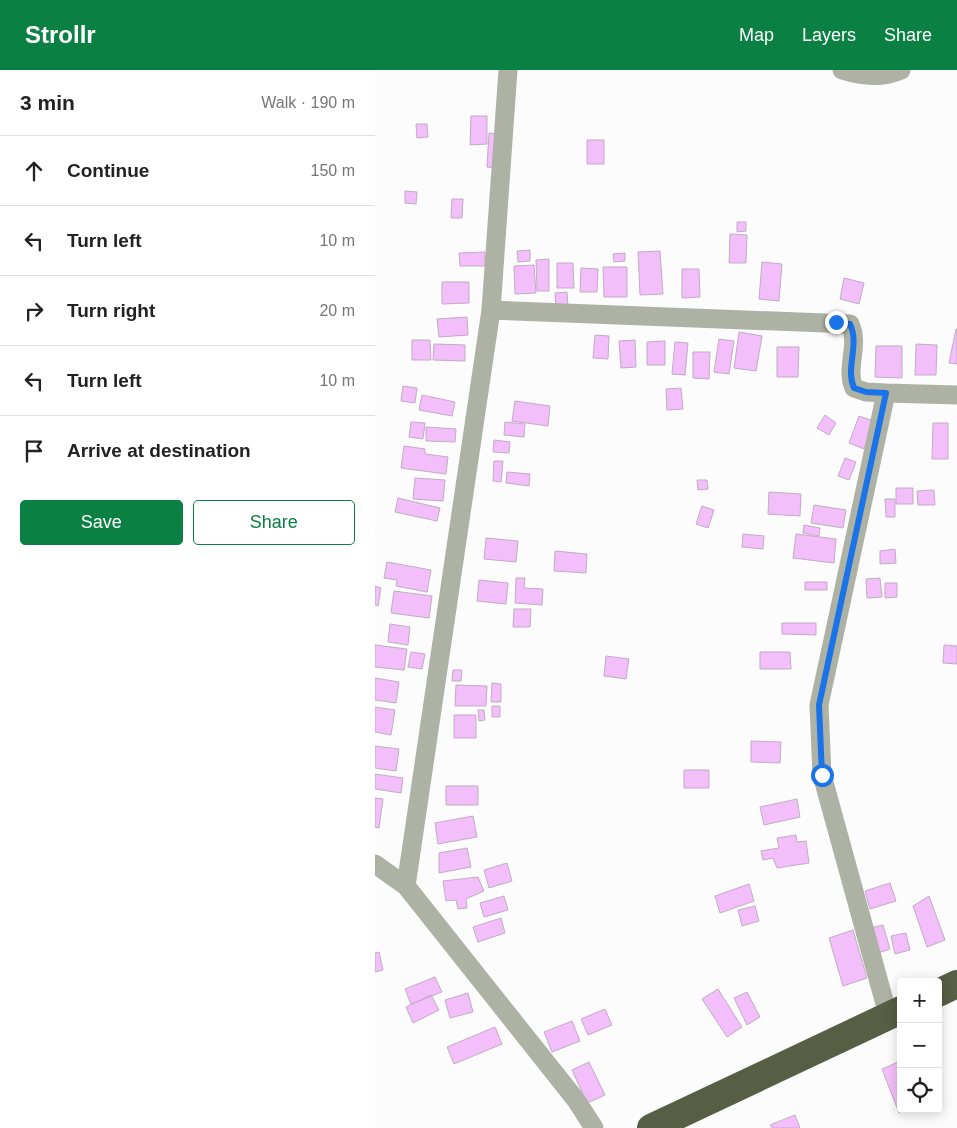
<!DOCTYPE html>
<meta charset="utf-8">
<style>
body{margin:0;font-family:Helvetica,sans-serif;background:#f2f2f2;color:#222}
.controls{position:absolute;right:15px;bottom:15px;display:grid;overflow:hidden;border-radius:5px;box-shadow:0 2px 12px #0003}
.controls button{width:45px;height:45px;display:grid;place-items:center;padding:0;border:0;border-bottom:1px solid #e0e0e0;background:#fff;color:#222;font:25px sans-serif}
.stop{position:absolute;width:15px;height:15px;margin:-11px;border:4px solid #1a73e8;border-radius:50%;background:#fff}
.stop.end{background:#1a73e8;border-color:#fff;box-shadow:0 1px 5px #0008}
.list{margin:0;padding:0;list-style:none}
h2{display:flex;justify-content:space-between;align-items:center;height:65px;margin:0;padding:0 20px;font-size:21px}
h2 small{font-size:16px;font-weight:400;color:#767676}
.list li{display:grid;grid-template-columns:32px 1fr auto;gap:15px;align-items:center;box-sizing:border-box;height:70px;padding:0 20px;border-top:1px solid #e0e0e0}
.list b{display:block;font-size:19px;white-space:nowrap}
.list em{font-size:16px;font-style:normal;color:#767676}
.actions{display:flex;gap:10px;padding:15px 20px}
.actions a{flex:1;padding:11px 0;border:1px solid #0b8043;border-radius:5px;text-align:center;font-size:18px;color:#0b8043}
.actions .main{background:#0b8043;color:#fff}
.icon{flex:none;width:28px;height:28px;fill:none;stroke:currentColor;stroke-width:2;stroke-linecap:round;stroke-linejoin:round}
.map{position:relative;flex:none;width:582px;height:1058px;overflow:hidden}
header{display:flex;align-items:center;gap:30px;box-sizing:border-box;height:70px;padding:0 25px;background:#0b8043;color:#fff}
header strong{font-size:24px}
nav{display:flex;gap:28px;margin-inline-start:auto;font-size:18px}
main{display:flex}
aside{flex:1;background:#fff}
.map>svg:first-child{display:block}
.building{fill:#f3bffa;stroke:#c2abc5}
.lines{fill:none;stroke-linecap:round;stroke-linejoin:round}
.street{stroke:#adb2a4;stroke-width:19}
.highway{stroke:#565e43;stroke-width:28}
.route{stroke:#1a73e8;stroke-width:6}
</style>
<header>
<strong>Strollr</strong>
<nav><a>Map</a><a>Layers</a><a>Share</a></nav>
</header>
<main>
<aside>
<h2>3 min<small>Walk · 190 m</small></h2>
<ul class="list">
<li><svg class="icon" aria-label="ahead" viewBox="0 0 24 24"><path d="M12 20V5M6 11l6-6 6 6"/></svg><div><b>Continue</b></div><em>150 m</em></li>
<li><svg class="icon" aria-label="left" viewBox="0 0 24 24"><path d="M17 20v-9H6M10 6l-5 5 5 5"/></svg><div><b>Turn left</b></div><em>10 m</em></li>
<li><svg class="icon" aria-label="right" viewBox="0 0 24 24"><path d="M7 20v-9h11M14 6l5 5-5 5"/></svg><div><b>Turn right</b></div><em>20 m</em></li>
<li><svg class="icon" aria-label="left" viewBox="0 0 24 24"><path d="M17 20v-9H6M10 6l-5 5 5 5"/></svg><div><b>Turn left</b></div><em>10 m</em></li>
<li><svg class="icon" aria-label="arrive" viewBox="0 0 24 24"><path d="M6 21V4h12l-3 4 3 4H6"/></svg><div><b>Arrive at destination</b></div></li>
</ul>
<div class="actions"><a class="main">Save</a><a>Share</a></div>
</aside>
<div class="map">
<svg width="582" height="1058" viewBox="0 0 582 1058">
<rect width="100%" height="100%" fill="#fcfcfc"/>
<path class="building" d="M96 46H112V74L95 75Z
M41 54H52L53 67 42 68Z
M114 63 122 64 120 98 112 97Z
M212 70H229V94H212Z
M30 121 42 122 41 134 30 133Z
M77 129H88L87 148H76Z
M362 152H371V161L362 162Z
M355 164 372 165 371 193H354Z
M155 180V191L143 192 142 181Z
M285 181 288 224 265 225 263 182Z
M110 182V196H85L84 183Z
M250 183V191L239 192 238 184Z
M174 189V221H162L161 190Z
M387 192 407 194 404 231 384 229Z
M182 193H198L199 218H182Z
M159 195 161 223 140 224 139 196Z
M228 197H252V227H229Z
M206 198 223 199 222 222H205Z
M307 199H324L325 227 307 228Z
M469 208 489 213 484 234 465 229Z
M67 212H94V233L67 234Z
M192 222 193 237 181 238 180 223Z
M92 247 93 265 64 267 62 249Z
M581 259H582V294L574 293Z
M364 262 387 266 381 301 359 298Z
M220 265 234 266 233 289 218 288Z
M344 269 359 271 354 304 339 302Z
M37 270H55L56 290H37Z
M260 270 261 297 246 298 244 271Z
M290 271V295H272V272Z
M300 272 313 273 310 305 297 304Z
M59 274 90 275V291L58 290Z
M541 274 562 275 561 305H540Z
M501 276H527V308L500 307Z
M402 277H424L423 307H402Z
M318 282H335L334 309 318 308Z
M28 316 42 318 40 333 26 331Z
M306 318 308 339 292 340 291 319Z
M47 325 80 332 77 346 44 340Z
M140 331 175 336 173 356 137 351Z
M450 345 461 353 454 365 442 358Z
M484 346 499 351 489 379 474 373Z
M36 352 50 353 48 369 34 367Z
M130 352 150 354 149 367 129 365Z
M558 353H573V389H557Z
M51 357 81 359 80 372 51 371Z
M119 370 135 372 134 383 118 382Z
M29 376 50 379V384L73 387 71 404 26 398Z
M470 388 481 392 474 410 463 406Z
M119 391H128L126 412 118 411Z
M132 402 155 404 154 416 131 413Z
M40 408 70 410 68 431 38 429Z
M322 410H332L333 419 323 420Z
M521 418H538V434H521Z
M559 420 560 435H543L542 421Z
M394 422 426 424 425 446 393 444Z
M23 428 65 438 62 451 20 442Z
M510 429H520V447H511Z
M439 435 471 440 468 458 436 453Z
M327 436 339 440 333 458 321 454Z
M429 455 445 458 444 466 428 463Z
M368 464 389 466 388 479 367 477Z
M421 464 461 469 459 493 418 488Z
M111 468 143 471 141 492 109 489Z
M520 479 521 493 505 494V481Z
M180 481 212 484 211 503 179 501Z
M12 492 56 500 52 522 21 516 22 510 9 508Z
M141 508H150L149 518 168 519 167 535 140 533Z
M505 508 507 527 492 528 491 509Z
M104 510 133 513 131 534 102 531Z
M430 512H452V520H430Z
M510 513H522V527L510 528Z
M0 516 6 518 3 536 0 535Z
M19 521 57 526 54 548 16 543Z
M139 539H156L155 557H138Z
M407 553H441V565L407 564Z
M15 554 35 557 33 575 13 572Z
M0 575 32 579 29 600 0 597Z
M569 575 582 576V594L568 593Z
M36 582 50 584 47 599 33 597Z
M385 582H415L416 599H385Z
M231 586 254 589 251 609 229 606Z
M78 600H87L86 611H77Z
M0 608 24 612 21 633 0 630Z
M117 613 126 614V632H116Z
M81 615 112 616 111 636H80Z
M117 636H125V647H117Z
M0 637 20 640 16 665 0 662Z
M103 640H109L110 650 104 651Z
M79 645H101V668H79Z
M376 671 406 672 405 693 376 692Z
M0 676 24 679 21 701 0 698Z
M309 700H334V718H309Z
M0 704 28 708 26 723 0 719Z
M71 716H103V735H71Z
M0 728 8 729 4 758 0 757Z
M422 729 425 747 389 755 385 737Z
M98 746 102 767 63 774 60 753Z
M421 765 422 772 431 771 434 793 402 798 398 788 388 790 386 781 404 778 402 768Z
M92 778 96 797 64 803V783Z
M132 793 137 811 114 818 109 800Z
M103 807 109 821 91 829 92 838 83 839 81 830 71 831 68 811Z
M515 813 521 831 495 839 490 821Z
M374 814 379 831 345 843 340 826Z
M129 826 133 840 109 847 105 833Z
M554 826 570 870 552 877 538 836Z
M380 836 384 851 367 856 363 840Z
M126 848 130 863 103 872 98 857Z
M508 855 515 879 503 883 495 858Z
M478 860 492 908 468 916 454 868Z
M531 863 535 880 520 884 516 866Z
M4 882 8 900 0 902V883Z
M60 907 67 922 36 934 30 919Z
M343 919 367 957 352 967 327 929Z
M372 922 385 947 372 955 359 928Z
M93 923 98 942 75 948 70 930Z
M56 925 64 940 38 953 31 937Z
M230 939 237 955 213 965 206 949Z
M197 951 205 971 177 982 169 962Z
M120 957 127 974 79 994 72 977Z
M214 992 230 1025 212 1033 197 1000Z
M523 992 526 998V1039H533L524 1043 507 999Z
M420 1045 425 1058H397L395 1055Z"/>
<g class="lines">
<path class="street" d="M467 0C486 6 508 8 526 0
M116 240 475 254C485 275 470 298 479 318L491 322 511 323
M0 794 31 816 201 1030 219 1058
M31 816 116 240 133 0
M513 945 447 705 444 635 511 323 582 325"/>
<path class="highway" d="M563 923 582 914
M276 1058 526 940"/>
</g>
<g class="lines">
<path class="route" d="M447 705 444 635 511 323 491 322 479 318C470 298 485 275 475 254L461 252"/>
</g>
</svg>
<div class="controls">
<button>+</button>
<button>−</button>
<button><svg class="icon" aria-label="locate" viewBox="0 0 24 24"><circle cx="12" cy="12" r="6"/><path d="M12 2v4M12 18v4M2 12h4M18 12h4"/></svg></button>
</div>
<div class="stop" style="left:447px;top:705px"></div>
<div class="stop end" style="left:461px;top:252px"></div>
</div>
</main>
